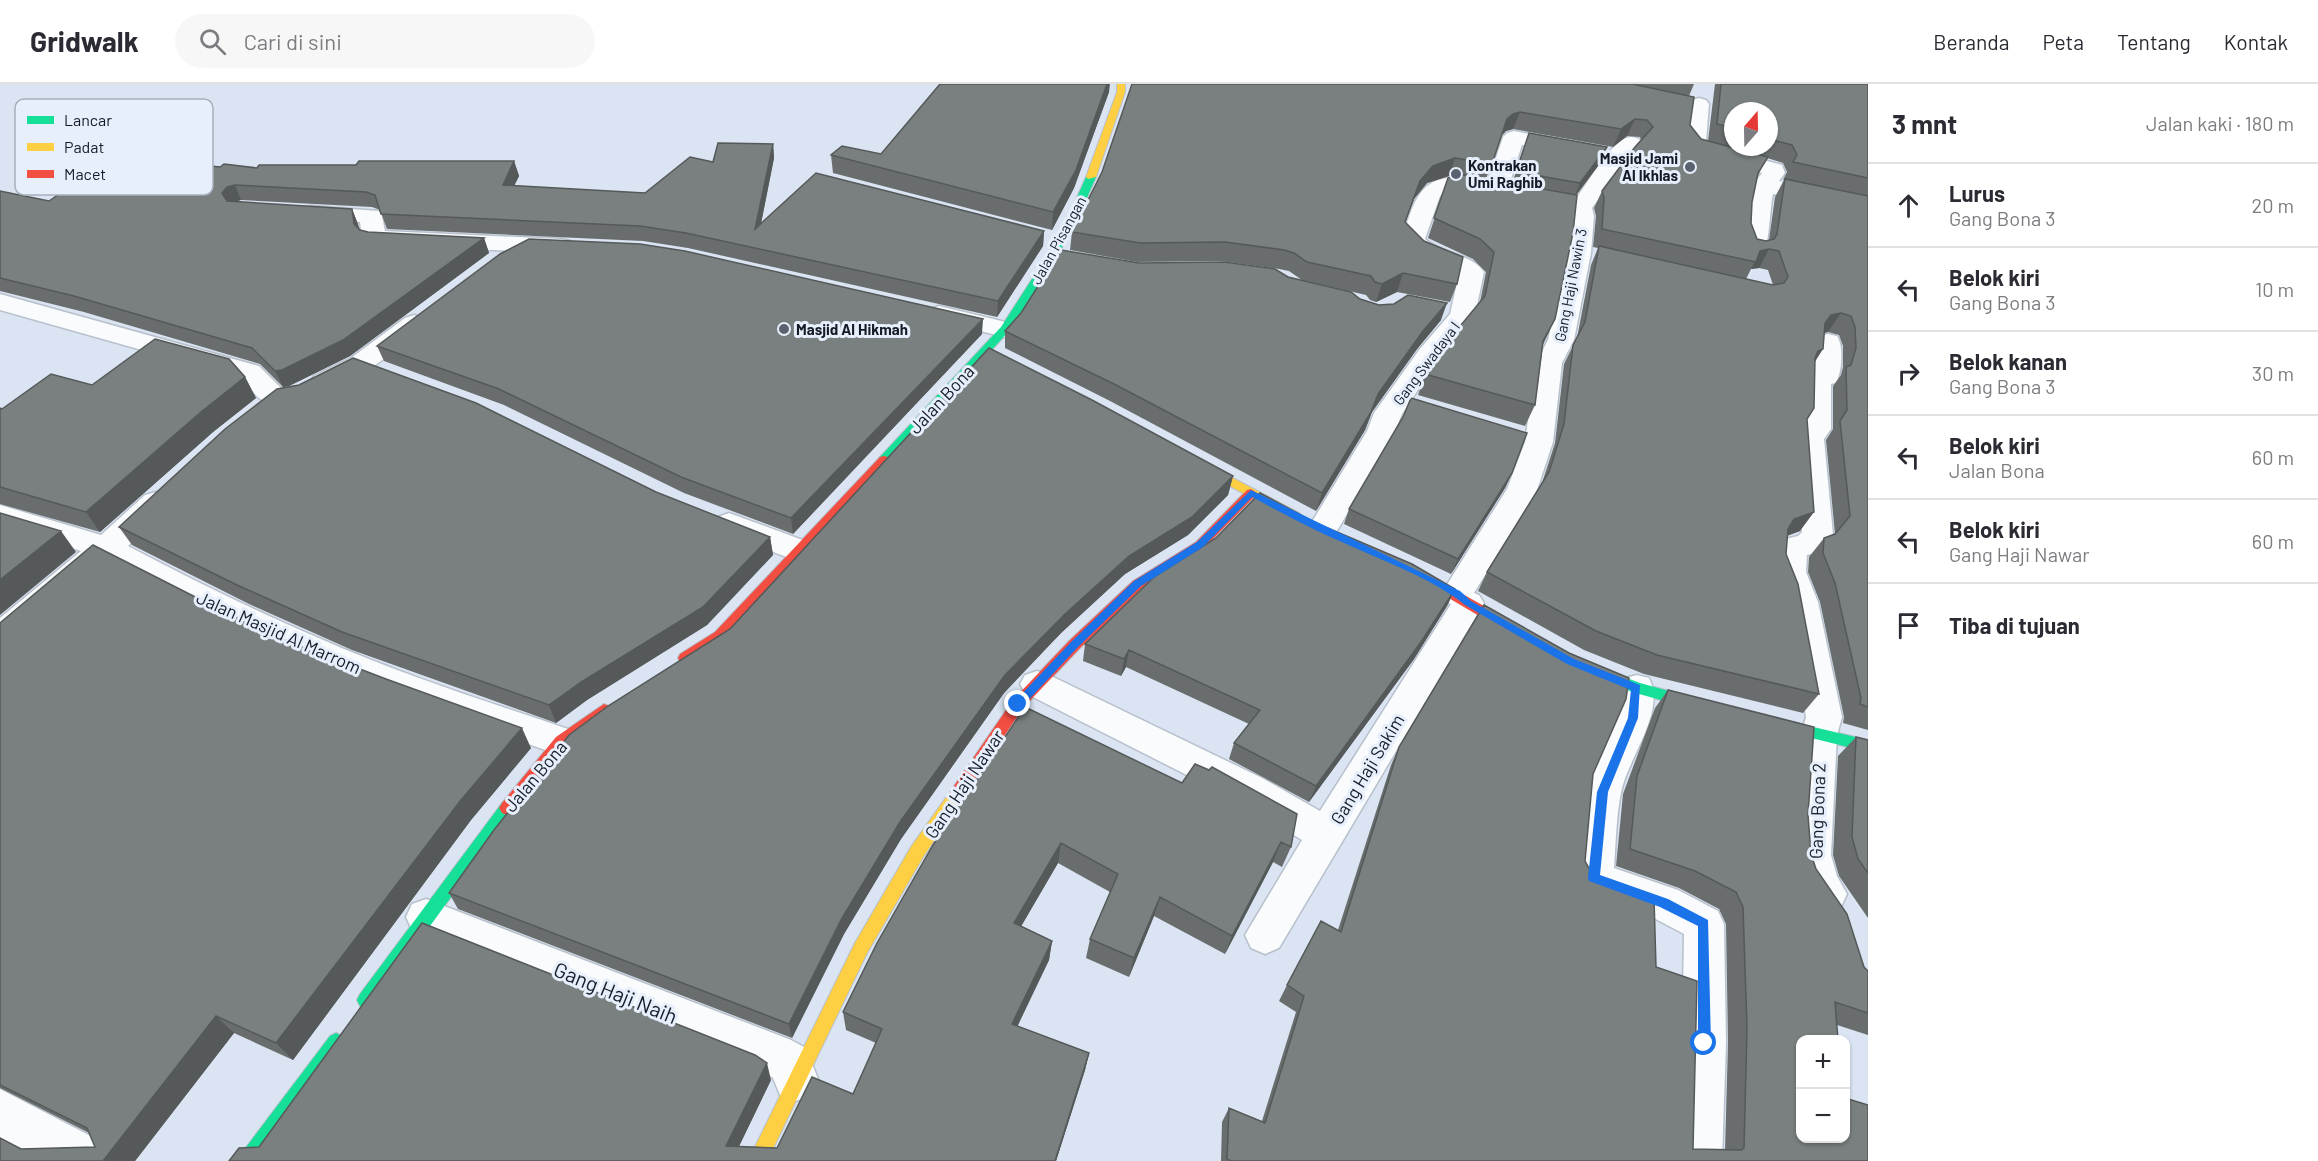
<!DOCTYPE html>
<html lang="id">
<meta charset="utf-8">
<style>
body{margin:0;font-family:Barlow,sans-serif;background:#f7f7f7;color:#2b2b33}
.controls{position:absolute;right:18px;bottom:18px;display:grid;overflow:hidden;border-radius:12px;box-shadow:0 2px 4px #0004}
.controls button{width:54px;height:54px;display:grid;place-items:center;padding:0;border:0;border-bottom:2px solid #e1e1e2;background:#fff;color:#2b2b33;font:30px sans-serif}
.compass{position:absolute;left:1724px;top:18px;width:54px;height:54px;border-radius:50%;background:#fff;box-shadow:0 2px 4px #0004;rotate:20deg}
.stop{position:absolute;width:18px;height:18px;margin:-14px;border:4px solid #1a73e8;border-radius:50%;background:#fff}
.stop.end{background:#1a73e8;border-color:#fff;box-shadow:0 2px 6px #0008}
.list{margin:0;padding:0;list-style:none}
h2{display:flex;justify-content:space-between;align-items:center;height:78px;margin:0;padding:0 24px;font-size:26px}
h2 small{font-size:20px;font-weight:400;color:#7c7c81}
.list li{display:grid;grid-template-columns:39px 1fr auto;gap:18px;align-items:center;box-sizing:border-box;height:84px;padding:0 24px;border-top:2px solid #e1e1e2}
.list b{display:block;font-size:22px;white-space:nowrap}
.list p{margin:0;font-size:20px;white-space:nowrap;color:#7c7c81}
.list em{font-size:20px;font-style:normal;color:#7c7c81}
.icon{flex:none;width:33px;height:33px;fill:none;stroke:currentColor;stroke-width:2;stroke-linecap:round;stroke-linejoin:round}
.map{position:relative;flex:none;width:1868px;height:1077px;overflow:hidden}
header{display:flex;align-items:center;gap:36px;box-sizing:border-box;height:84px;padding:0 30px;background:#fff;border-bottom:2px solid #e1e1e2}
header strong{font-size:28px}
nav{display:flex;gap:33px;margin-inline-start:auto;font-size:21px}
.search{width:420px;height:54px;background:#f7f7f7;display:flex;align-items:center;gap:15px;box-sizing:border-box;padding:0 21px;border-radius:33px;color:#7c7c81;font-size:22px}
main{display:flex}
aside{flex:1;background:#fff}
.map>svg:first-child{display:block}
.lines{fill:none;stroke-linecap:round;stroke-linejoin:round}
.street-casing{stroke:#b7c0cb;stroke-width:3}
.fast-casing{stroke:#b7c0cb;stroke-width:2}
.slow-casing{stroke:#b7c0cb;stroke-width:2}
.jam-casing{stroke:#b7c0cb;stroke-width:2}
.street{fill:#f9fbfd;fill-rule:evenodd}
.fast{fill:#16e098;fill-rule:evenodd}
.slow{fill:#ffcf43;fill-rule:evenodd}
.jam{fill:#f24e42;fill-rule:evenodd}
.wall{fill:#696d6d;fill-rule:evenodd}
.shaded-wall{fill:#555959}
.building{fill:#7a7f7f;stroke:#555959;stroke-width:1.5}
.route{fill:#1a73e8}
.poi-dot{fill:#5a626f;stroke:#e6effb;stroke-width:2}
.labels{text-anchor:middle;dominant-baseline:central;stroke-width:6;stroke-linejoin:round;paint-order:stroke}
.far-poi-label{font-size:15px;font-weight:bold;fill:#151c28;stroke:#e6effb;text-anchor:start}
.far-street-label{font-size:15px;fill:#151c28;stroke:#e6effb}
.street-label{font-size:18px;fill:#151c28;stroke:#e6effb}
.near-street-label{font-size:21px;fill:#151c28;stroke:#e6effb}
.key{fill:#e6effb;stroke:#a7b0bc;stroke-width:1.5}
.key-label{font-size:16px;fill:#151c28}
</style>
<header>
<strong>Gridwalk</strong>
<div class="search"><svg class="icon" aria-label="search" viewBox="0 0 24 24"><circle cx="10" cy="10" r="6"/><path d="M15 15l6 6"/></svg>Cari di sini</div>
<nav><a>Beranda</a><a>Peta</a><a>Tentang</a><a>Kontak</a></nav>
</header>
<main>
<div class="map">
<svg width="1868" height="1077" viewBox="0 0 1868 1077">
<rect width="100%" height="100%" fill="#dae4f2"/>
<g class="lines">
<defs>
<path id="street" d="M1699 14 1706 16 1709 20 1706 58 1710 61 1782 81 1785 89 1779 97 1868 116V130L1773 110C1770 123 1769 164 1763 171L1755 173 1747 171C1738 159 1747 114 1753 101 1755 97 1759 93 1762 89L1694 71 1684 59 1689 20 1692 16Z
M1514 47 1577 59 1580 64 1577 69 1569 70 1522 61 1508 104 1575 116C1587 100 1608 62 1626 54 1630 52 1635 53 1639 55L1643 59 1625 79 1592 124 1594 132 1591 169 1574 256 1562 279 1553 358 1537 406 1474 509 1479 511 1484 519 1279 864 1265 870 1251 864 1245 851 1302 756 1236 716 1025 609 1020 600 1025 591 1037 587 1049 591 1262 694 1320 727 1451 520 1446 518 1441 510 1507 405 1525 358 1536 279 1548 256 1567 169 1571 129 1446 108 1440 112 1425 155C1442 170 1471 169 1484 188L1475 231 1437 277 1402 330 1395 347 1333 454 1322 457 1311 454 1307 446 1367 347 1374 329 1419 266 1450 230 1459 190 1419 173 1401 157C1411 130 1415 96 1449 94 1461 93 1476 98 1487 100L1503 53 1507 49Z
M311 122 379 127 382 132 385 147 562 155 570 157 574 162 570 167 562 169 374 161 366 159 362 154 360 138 303 134 300 129 303 124Z
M0 210 259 282 291 314 287 320C265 326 253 309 241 294L0 226Z
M939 222 1014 240 1018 245 1014 250 1005 253 930 235 926 230 930 225Z
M414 231 423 234 427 239 423 244C398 263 346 312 314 304L310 298 314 292 351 274 405 234Z
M1828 250 1837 252C1844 262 1842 289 1836 299L1831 300V345L1824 355 1833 451 1819 468 1807 471 1806 488 1818 518 1842 633 1837 651 1831 771 1837 792 1847 810 1841 823 1827 828 1813 823 1805 812 1799 800 1793 771 1801 651 1806 633 1786 518 1774 488 1776 464 1781 456 1798 452 1802 448 1796 354 1803 344 1805 293 1808 287 1813 286 1815 258 1819 252Z
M156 408 167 411 171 418 167 425 128 462C191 495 255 527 321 555 402 591 489 618 574 647L579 657 574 667 561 672 548 667C465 638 382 609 300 575 235 548 171 512 108 479L12 561 0 565V534L81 467 0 442V421L101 451 145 411Z
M729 429 808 458 813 466 808 474 797 477 718 447 714 440 718 433Z
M1637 591 1649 594C1667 628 1627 675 1621 709 1616 733 1616 759 1614 784L1678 806 1718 827 1724 840 1726 959 1722 1077H1676L1682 959 1684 850 1650 832 1580 806 1574 794 1583 708 1615 634 1620 604 1625 594Z
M426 815 791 956 806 964 818 995 812 1011 796 1017 780 1011 773 994 761 986 412 846 406 833 412 820Z
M0 1005 108 1061 115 1077H45L0 1053Z"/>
<path id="fast" d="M1091 90 1096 93 1078 134 1057 172 1009 247 888 379H880L878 376 880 373 1001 243 1047 172 1068 134 1086 93Z
M1585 578 1640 599 1712 619 1714 623 1712 627 1707 629 1632 608 1580 587 1578 583 1580 579Z
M1772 633 1868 656V668L1767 643 1765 639 1767 635Z
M507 717 512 719 515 724 512 729 372 922 366 924 360 922 357 916 360 910 502 719Z
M336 949 342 952 345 958 342 964 260 1077H239L241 1070 330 952Z"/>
<path id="slow" d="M1117 0H1125V8L1096 93 1088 95 1086 93 1117 8Z
M1193 373 1299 429 1301 432 1299 435H1291L1189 380 1187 377Z
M957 704 962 705 965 710 962 715 923 773 867 869 767 1077H748L855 859 911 763 952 705Z"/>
<path id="jam" d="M884 372 888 373 890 376 888 379 725 556 690 578H680L678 574 680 570 715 548 880 373Z
M1251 405 1257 409 1255 412 1204 464 1143 503 1080 564 1023 624 962 715 957 716 952 715 949 710 952 705 1013 616 1070 556 1133 497 1196 458 1247 406Z
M1413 482 1523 544 1525 548 1523 552H1513L1408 490 1407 487Z
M604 620 609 622 611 626 609 630 566 661 512 729 507 731 502 729 499 724 502 719 556 653Z"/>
</defs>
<use href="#street" class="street-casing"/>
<use href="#fast" class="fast-casing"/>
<use href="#slow" class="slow-casing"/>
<use href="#jam" class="jam-casing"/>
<use href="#street" class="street"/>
<use href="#fast" class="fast"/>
<use href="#slow" class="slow"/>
<use href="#jam" class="jam"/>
</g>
<path class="wall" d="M1131 0H1694L1689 12 1690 41 1701 55 1708 57 1715 0H1868V646L1843 639 1844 633 1820 518 1808 488 1809 473 1824 454 1835 450 1826 356 1833 345V302L1841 291 1843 283V262L1839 251 1828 248 1824 249 1815 278 1807 335 1800 447 1787 452 1786 470 1819 610 1803 629 1644 590 1584 566 1478 507 1487 488 1542 399 1555 359 1564 280 1577 254 1591 181 1598 164 1593 163 1596 132 1594 124 1602 107 1641 56 1640 53 1627 52 1613 63 1513 45 1506 47 1501 52 1486 95 1512 100 1529 49 1607 63 1601 78 1576 111 1555 235 1543 261 1535 321 1525 342 1418 311 1425 290 1480 218 1486 188 1473 175 1428 154 1448 94 1452 92H1449L1427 99 1414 115 1405 139 1457 200 1450 218 1397 208 1376 218 1370 216 1366 211 1302 196 1289 187 1279 185 1221 177 1137 178 1070 166 1072 148 1102 88 1132 2ZM1733 27H1769V63H1733ZM1767 74 1783 79 1787 88 1783 96H1784L1775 113 1769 156 1766 157 1757 155 1751 139 1752 118 1758 91ZM1759 184 1768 186 1773 201 1746 195 1751 185Z
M1109 8 1074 104 1052 146 833 89 831 71 881 70Z
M773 60 774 74 761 139 1044 147 1043 162 997 233 688 164 643 157 387 145 380 126 372 123 241 116 234 118 352 125 360 146 368 148 484 154 489 169 350 272 289 302 283 303 260 280 84 228 0 207V107L49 117 82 100 189 82 257 84 514 77 519 92 514 102 645 109 713 78Z
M1139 179 1288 193 1379 221 1441 236 1417 265 1372 328 1365 346 1316 427 1112 318 1005 264V247Z
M982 250 793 450 684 409 504 321 384 277 377 262Z
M245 293 256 314 213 348 100 448 0 420V324L2 325 92 301Z
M1512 389 1505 404 1451 490 1344 440 1349 425Z
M1233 392 1228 411 1188 451 1125 490 1061 549 1004 609 901 755 844 850 792 954 458 825 449 809Z
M656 408 770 453 773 471 707 541 587 616 556 639 352 566 249 520 132 461 119 443Z
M1316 439 1455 505 1447 522 1414 575 1309 718 1229 675 1234 659 1249 640 1126 583 1121 592 1083 577 1085 560Z
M213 522 287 557 531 664 471 736 293 976 234 949 135 1077H0L21 1065 95 1063 89 1049 0 1004V539Z
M1668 606 1808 731 1811 770 1816 785 1864 883 1868 887V951L1837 941 1800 956 1868 1077H1221L1222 1038 1229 1024 1262 1037 1296 928 1279 917 1287 901 1338 846 1391 681 1399 663 1593 690 1585 777 1593 791 1656 883 1693 1065 1725 1066 1728 959 1726 840 1719 825 1679 804 1616 782 1623 710 1655 624Z
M1025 623 1291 763 1282 783 1273 778 1225 870 1154 832 1129 893 1086 874 1090 855 1110 808 1058 779 1021 842 1052 857 1049 876 1017 942 1089 969 1085 986 1056 1077H229L259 1063 771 996 739 1062 777 1064 853 1010 876 959 846 946 843 928Z
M1856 653 1868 656V834L1839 792 1833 771 1838 672Z"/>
<path class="shaded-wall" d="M1107 0H1110L1109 8 1074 104 1052 146 1053 128Z
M1520 28 1513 45 1506 47 1501 52 1507 35 1513 30Z
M1635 35 1627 52 1613 63 1621 45Z
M773 60 774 74 757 160 755 145Z
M1607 63 1601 78 1574 114 1580 99Z
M1455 74 1449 92 1427 99 1414 115 1399 156 1420 97 1433 82Z
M514 77 519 92 507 116 503 101Z
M235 101 241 116 233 118 229 124 222 109 227 103Z
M352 125 358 140 360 155 354 140Z
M1044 147 1043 162 997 233 998 217Z
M484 154 489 169 350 272 289 302 283 303 275 287Z
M1769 165 1759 184 1751 185 1760 167Z
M1403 189 1397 208 1376 218 1382 200Z
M1447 219 1441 236 1417 265 1372 328 1365 346 1316 427 1322 409 1378 310 1423 247Z
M1841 229 1828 248 1819 250 1831 231Z
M983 235 982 250 793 450 791 434Z
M1823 265 1811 284 1818 267Z
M245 293 256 314 213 348 100 448 86 428 201 328Z
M1512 389 1505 404 1451 490 1458 475Z
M1233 392 1228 411 1188 451 1125 490 1061 549 1004 609 901 755 844 850 792 954 789 940 842 834 900 738 1005 591 1064 531 1129 472Z
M1814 428 1800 447 1780 454 1794 435Z
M61 447 76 468 0 531V496Z
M770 453 773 471 707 541 587 616 556 639 549 621Z
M1455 505 1447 522 1414 575 1309 718 1316 702Z
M1129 566 1126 583 1121 592 1124 575Z
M522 644 531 664 471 736 293 976 276 959 461 716Z
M1281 758 1273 778 1225 870 1232 852Z
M1061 759 1058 779 1012 858 1014 839Z
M1160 813 1154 832 1129 893 1134 874Z
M1052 857 1049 876 1010 958 1012 940Z
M216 932 234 949 135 1077H103Z
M1089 969 1085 986 1056 1077H1055Z
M767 979 771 996 732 1077 726 1062Z"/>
<path class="building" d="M940 0H1107L1076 86 1053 128 831 71 842 62 881 70Z
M1132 0H1632L1694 13 1690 41 1701 55 1768 73 1758 89 1752 118 1751 139 1757 155 1766 157 1774 155 1777 150 1785 95 1868 112V623L1860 620 1861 614 1835 499 1823 469 1824 454 1835 450 1850 432 1840 337 1847 326 1846 283 1851 281 1856 264 1855 243 1851 232 1841 229 1831 231 1825 239 1823 265 1818 267 1815 274 1814 324 1807 335 1814 428 1794 435 1788 445 1786 470 1798 500 1819 610 1657 571 1596 547 1487 488 1549 388 1564 340 1573 261 1585 238 1599 162 1773 201 1784 199 1788 193 1779 167 1769 165 1760 167 1756 178 1602 145 1604 114 1602 107 1635 63 1653 43 1647 36 1635 35 1621 45 1520 28 1513 30 1507 35 1492 80 1455 74 1433 82 1420 97 1405 138 1424 157 1463 173 1457 200 1403 189 1382 200 1375 198 1371 192 1307 178 1294 169 1284 166 1225 158 1140 159 1072 148 1102 88Z
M1721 0H1868V94L1793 78 1797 71 1792 61 1769 55V27H1733V44L1717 40Z
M1529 49 1607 63 1580 99 1516 88Z
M718 59 773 60 755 145 816 89 1044 147 998 217 686 149 640 142 381 130 375 111 366 108 235 101 227 103 222 109 227 117 352 125 354 140 360 146 368 148 484 154 343 256 282 286 275 287 252 264 74 212 0 194V107L49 117 75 99 82 100 105 84 152 89 162 80 189 82 192 80 220 83 224 80 257 84 259 81H356L359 77H514L503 101 645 109 690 73 713 78Z
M1457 90 1577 111 1573 149 1555 235 1543 257 1535 321 1425 290 1447 258 1485 212 1494 168 1480 155 1434 134 1448 94Z
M529 155 640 160 685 167 983 235 791 434 681 393 499 305 377 262 500 170Z
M1061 166 1139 179 1224 178 1275 185 1288 193 1351 208 1360 215 1379 221 1394 220 1408 211 1447 219 1423 247 1378 310 1371 328 1322 409 1114 300 1005 247 1021 229Z
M155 255 229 275 245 293 201 328 86 428 0 403V324L2 325 51 290 92 301Z
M989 264 1092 316 1233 392 1192 433 1129 472 1064 531 1005 591 900 738 842 834 789 940 449 809 494 746 569 651 608 622 730 545Z
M353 274 476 319 656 408 770 453 703 523 581 598 549 621 342 548 237 501 119 443 225 345 277 305 299 301Z
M1411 314 1527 349 1512 389 1458 475 1349 425 1403 333Z
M1260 409 1316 439 1412 480 1455 505 1421 558 1316 702 1234 659 1260 626 1129 566 1124 575 1085 560 1154 493 1216 454Z
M0 429 61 447 0 496Z
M93 461 213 522 287 557 386 595 522 644 461 716 276 959 216 932 103 1077H0V1054L21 1065 95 1063 87 1044 0 1001V539Z
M1484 521 1569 569 1629 594 1626 615 1593 690 1585 777 1593 791 1654 814 1656 883 1697 897 1693 1065 1741 1066 1744 1064 1747 944 1743 823 1736 808 1695 787 1630 765 1637 692 1668 606 1814 643 1808 731 1811 770 1816 785 1847 830 1864 883 1868 887V929L1835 918 1838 956H1800V1054H1845V1014L1868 1021V1077H1231L1227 1075 1229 1024 1265 1039 1304 912 1287 901 1321 837 1341 848 1399 663Z
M1025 623 1182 699 1195 680 1209 686 1212 683 1297 730 1291 763 1281 758 1232 852 1160 813 1134 874 1090 855 1118 790 1061 759 1014 839 1052 857 1012 940 1089 969 1055 1077H229L239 1064 259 1063 422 839 755 971 767 979 726 1062 777 1064 812 993 853 1010 882 945 843 928 877 859 933 761Z
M1856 653 1868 656V789L1858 775 1852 753Z"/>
<path class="route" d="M1251 406 1460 507 1471 517 1574 575 1640 601 1638 634 1608 708 1600 791 1668 815 1708 836 1711 959 1709 964 1704 965 1700 964 1698 959V842L1660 823 1589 797 1588 794 1597 708 1628 634 1631 606 1567 580 1465 521C1432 494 1381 476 1342 458 1311 445 1282 429 1252 413L1203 463 1141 502 1078 563 1022 623H1015V617L1071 558 1134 497 1197 458Z"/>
<g class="poi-dot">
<circle cx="1690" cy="83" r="6"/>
<circle cx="1456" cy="90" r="6"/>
<circle cx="784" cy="245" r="6"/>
</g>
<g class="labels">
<g class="far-poi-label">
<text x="1678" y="74" text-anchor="end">Masjid Jami<tspan x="1678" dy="17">Al Ikhlas</tspan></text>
<text x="1468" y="81">Kontrakan<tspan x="1468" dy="17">Umi Raghib</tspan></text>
<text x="796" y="245">Masjid Al Hikmah</text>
</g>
<g class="far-street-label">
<text transform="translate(1058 156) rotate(-61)">Jalan Pisangan</text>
<text transform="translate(1570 201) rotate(-79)">Gang Haji Nawin 3</text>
<text transform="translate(1426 279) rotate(-53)">Gang Swadaya I</text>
</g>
<g class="street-label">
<text transform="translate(941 315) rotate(-47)">Jalan Bona</text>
<text transform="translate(279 548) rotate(24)">Jalan Masjid Al Marrom</text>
<text transform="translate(1367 685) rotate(-59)">Gang Haji Sakim</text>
<text transform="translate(535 692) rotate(-50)">Jalan Bona</text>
<text transform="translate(964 700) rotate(-56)">Gang Haji Nawar</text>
<text transform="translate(1817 727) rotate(-88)">Gang Bona 2</text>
</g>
<g class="near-street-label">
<text transform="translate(616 908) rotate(22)">Gang Haji Naih</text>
</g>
</g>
<rect x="15" y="15" width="198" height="96" rx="9" class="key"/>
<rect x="27" y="32" width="27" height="8" fill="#16e098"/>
<rect x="27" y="59" width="27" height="8" fill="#ffcf43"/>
<rect x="27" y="86" width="27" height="8" fill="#f24e42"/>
<g class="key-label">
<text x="64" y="42">Lancar</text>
<text x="64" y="69">Padat</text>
<text x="64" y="96">Macet</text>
</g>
</svg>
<div class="controls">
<button>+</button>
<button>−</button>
</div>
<svg class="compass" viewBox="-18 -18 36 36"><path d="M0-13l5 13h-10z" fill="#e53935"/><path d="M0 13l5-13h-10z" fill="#7c7c81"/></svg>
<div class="stop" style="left:1704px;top:959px"></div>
<div class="stop end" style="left:1018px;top:620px"></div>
</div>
<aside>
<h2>3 mnt<small>Jalan kaki · 180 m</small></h2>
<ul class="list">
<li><svg class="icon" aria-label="ahead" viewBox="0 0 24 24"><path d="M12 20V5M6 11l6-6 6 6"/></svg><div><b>Lurus</b><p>Gang Bona 3</p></div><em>20 m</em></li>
<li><svg class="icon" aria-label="left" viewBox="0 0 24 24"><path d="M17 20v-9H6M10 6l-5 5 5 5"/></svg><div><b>Belok kiri</b><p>Gang Bona 3</p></div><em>10 m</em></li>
<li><svg class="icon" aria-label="right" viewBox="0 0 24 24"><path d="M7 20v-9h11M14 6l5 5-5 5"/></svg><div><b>Belok kanan</b><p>Gang Bona 3</p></div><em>30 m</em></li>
<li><svg class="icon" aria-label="left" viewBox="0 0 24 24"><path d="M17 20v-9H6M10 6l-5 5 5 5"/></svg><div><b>Belok kiri</b><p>Jalan Bona</p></div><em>60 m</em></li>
<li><svg class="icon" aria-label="left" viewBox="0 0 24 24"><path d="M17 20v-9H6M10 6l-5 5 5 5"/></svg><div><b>Belok kiri</b><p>Gang Haji Nawar</p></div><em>60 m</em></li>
<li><svg class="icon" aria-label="arrive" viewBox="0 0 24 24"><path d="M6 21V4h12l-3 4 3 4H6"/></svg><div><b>Tiba di tujuan</b></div></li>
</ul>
</aside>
</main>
